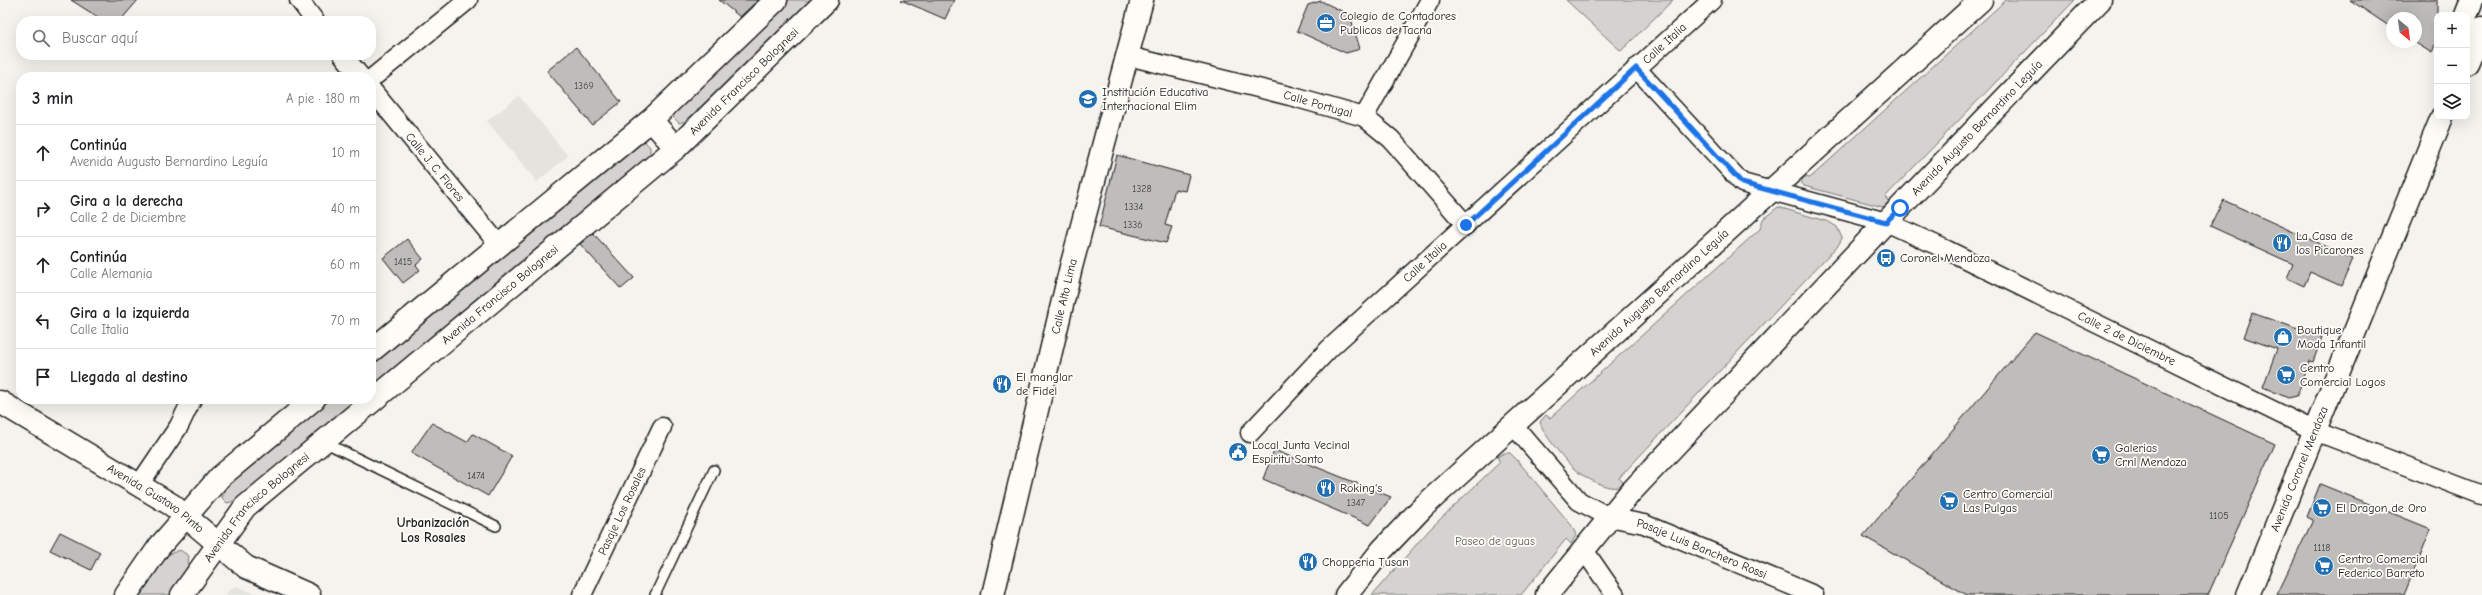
<!DOCTYPE html>
<html lang="es">
<meta charset="utf-8">
<style>
body{margin:0;font-family:"Comic Neue",sans-serif;background:#f6f6f6;color:#202124}
.controls{position:absolute;right:12px;top:12px;display:grid;overflow:hidden;border-radius:8px;box-shadow:0 4px 16px #0002}
.controls button{width:36px;height:36px;display:grid;place-items:center;padding:0;border:0;border-bottom:1px solid #e0e0e0;background:#fff;color:#202124;font:20px sans-serif}
.compass{position:absolute;left:2386px;top:12px;width:36px;height:36px;border-radius:50%;background:#fff;box-shadow:0 4px 16px #0002;rotate:151deg}
.stop{position:absolute;width:12px;height:12px;margin:-9px;border:3px solid #1a73e8;border-radius:50%;background:#fff}
.stop.end{background:#1a73e8;border-color:#fff;box-shadow:0 1px 4px #0008}
.list{margin:0;padding:0;list-style:none}
h2{display:flex;justify-content:space-between;align-items:center;height:52px;margin:0;padding:0 16px;font-size:17px}
h2 small{font-size:13px;font-weight:400;color:#757577}
.list li{display:grid;grid-template-columns:26px 1fr auto;gap:12px;align-items:center;box-sizing:border-box;height:56px;padding:0 16px;border-top:1px solid #e0e0e0}
.list b{display:block;font-size:15px;white-space:nowrap}
.list p{margin:0;font-size:13px;white-space:nowrap;color:#757577}
.list em{font-size:13px;font-style:normal;color:#757577}
.icon{flex:none;width:22px;height:22px;fill:none;stroke:currentColor;stroke-width:2;stroke-linecap:round;stroke-linejoin:round}
.map{position:relative;flex:none;width:2482px;height:595px;overflow:hidden}
.search{position:absolute;background:#fff;box-shadow:0 4px 16px #0002;left:16px;top:16px;width:360px;height:44px;display:flex;align-items:center;gap:10px;box-sizing:border-box;padding:0 14px;border-radius:16px;color:#757577;font-size:15px}
.panel{position:absolute;background:#fff;box-shadow:0 4px 16px #0002;left:16px;top:72px;width:360px;height:332px;border-radius:16px}
.map>svg:first-child{display:block}
.built{fill:#e4e3de}
.green{fill:#d4d3cf;stroke:#787876}
.building{fill:#bebdba;stroke:#1c1c1c}
.lines{fill:none;stroke-linecap:round;stroke-linejoin:round}
.service-casing{stroke:#1c1c1c;stroke-width:12}
.minor-casing{stroke:#1c1c1c;stroke-width:21}
.tertiary-casing{stroke:#1c1c1c;stroke-width:25}
.secondary-casing{stroke:#1c1c1c;stroke-width:25}
.primary-casing{stroke:#1c1c1c;stroke-width:25}
.service{stroke:#fdfcf7;stroke-width:9}
.minor{stroke:#fdfcf7;stroke-width:18}
.tertiary{stroke:#fdfcf7;stroke-width:22}
.secondary{stroke:#fdfcf7;stroke-width:22}
.primary{stroke:#fdfcf7;stroke-width:22}
.route{stroke:#1a73e8;stroke-width:5}
.labels{text-anchor:middle;dominant-baseline:central;stroke-width:3.5;stroke-linejoin:round;paint-order:stroke}
.number-label{font-size:10px;fill:#444}
.poi-label{font-size:12px;fill:#1c1c1c;stroke:#fdfcf7;text-anchor:start}
.street-label{font-size:12px;fill:#1c1c1c;stroke:#fdfcf7}
.park-label{font-size:12px;fill:#5c5c5b;stroke:#fdfcf7}
.neighbourhood-label{font-size:13px;font-weight:bold;fill:#1c1c1c;stroke:#fdfcf7}
</style>
<div class="map">
<svg width="2482" height="595" viewBox="0 0 2482 595">
<rect width="100%" height="100%" fill="#f4f3ee"/>
<filter id="ink" filterUnits="userSpaceOnUse"><feTurbulence type="fractalNoise" baseFrequency=".025" numOctaves="2"/><feDisplacementMap in="SourceGraphic" scale="8" xChannelSelector="R" yChannelSelector="G"/><feConvolveMatrix kernelMatrix="1 2 1 2 8 2 1 2 1" color-interpolation-filters="sRGB"/></filter>
<g filter="url(#ink)">
<path class="built" d="M519 96 568 156 537 182 487 121Z
M237 586 257 595H226L231 588Z"/>
<path class="green" d="M785 0H816L690 120 679 123 673 117 679 107Z
M1566 0H1673L1621 51Z
M2006 0H2075L1885 197 1889 202 1883 207 1804 186 1801 182 1804 177 1810 178Z
M644 141 650 147V157L371 390V366L636 145Z
M1778 207 1829 222 1837 227 1842 238 1839 244 1619 478 1623 482 1619 487C1607 490 1588 479 1578 472 1569 466 1542 433 1540 422L1546 415 1550 418 1760 229 1763 219Z
M331 399H360L239 500 227 503 222 498 226 486Z
M1504 453H1510L1517 460 1572 526 1576 535 1571 544 1566 539 1521 595H1372L1430 529 1500 462 1497 457Z
M180 550 189 556 187 570 170 595H140L167 555Z"/>
<path class="building" d="M71 0H138L120 21H104Z
M719 0H758L740 17Z
M901 0H954L945 19Z
M2350 0H2437V38L2432 53 2414 42H2416V18H2392V28Z
M1321 1 1350 15 1360 49 1346 53 1297 31 1308 5Z
M576 47 621 102 592 125 547 71Z
M1117 155 1189 175 1185 191 1175 189 1165 225 1172 227 1166 243 1099 227Z
M2223 200 2353 259 2341 286 2310 272 2304 286 2287 278 2293 264 2210 226Z
M593 233 634 278 621 289 580 244Z
M407 239 423 259 416 265 420 270 403 283 383 258Z
M2252 313 2322 337 2313 362 2310 361 2297 396 2288 398 2263 387 2277 349 2243 337Z
M2035 332 2275 444 2208 595H1967L1863 536Z
M432 423 467 442 473 434 512 456 488 496 411 453Z
M1274 450 1391 497 1370 525 1263 479Z
M2320 484 2431 529 2404 595H2277L2313 520 2307 517Z
M60 532 100 552 91 570 50 550Z"/>
<g class="lines">
<defs>
<path id="service" d="M324 442 496 526
M655 595 714 470"/>
<g id="minor">
<path d="M299 0 315 21"/>
<path d="M343 55 361 77"/>
<path id="s1" d="M1128 56 1290 96 1364 117 1391 139 1466 225"/>
<path id="s2" d="M1636 68 1742 183 1886 222 1947 250 2315 431 2482 495"/>
<path d="M371 79 468 0"/>
<path id="s3" d="M371 89 499 245"/>
<path d="M1364 117 1430 0"/>
<path id="s4" d="M1513 425 1579 501 1609 517 1644 524 1814 595"/>
<path id="s5" d="M1250 433 1329 349 1712 0"/>
<path d="M139 485 179 426 192 399"/>
<path d="M1584 550 1615 595"/>
<path id="s6" d="M582 595 662 427"/>
</g>
<g id="tertiary">
<path d="M2466 15 2472 0"/>
<path d="M2467 63 2482 28"/>
<path id="s7" d="M993 595 1071 267 1142 0"/>
<path id="s8" d="M2248 595 2442 117"/>
</g>
<g id="secondary">
<path id="s9" d="M0 402 172 505 246 567 309 595"/>
<path id="s10" d="M1346 595 1382 550 1424 506 1981 0"/>
<path id="s11" d="M1547 595 1629 494 1886 222 2100 0"/>
</g>
<g id="primary">
<path d="M651 120 676 148"/>
<path d="M371 351 651 120 776 0"/>
<path d="M126 595 159 547 220 477 314 399"/>
<path id="s12" d="M182 595 245 507 676 148 827 0"/>
</g>
</defs>
<use href="#service" class="service-casing"/>
<use href="#minor" class="minor-casing"/>
<use href="#tertiary" class="tertiary-casing"/>
<use href="#secondary" class="secondary-casing"/>
<use href="#primary" class="primary-casing"/>
<use href="#service" class="service"/>
<use href="#minor" class="minor"/>
<use href="#tertiary" class="tertiary"/>
<use href="#secondary" class="secondary"/>
<use href="#primary" class="primary"/>
</g>
</g>
<g class="lines" filter="url(#ink)">
<path class="route" d="M1466 225 1636 68 1742 183 1886 222 1900 208"/>
</g>
<defs>
<symbol id="office-disc" viewBox="-11 -11 22 22"><circle r="9.5" fill="#1f6fb2" stroke="#fdfcf7"/><path d="M-6-3h4V-5.5h4V-3h4V5H-6ZM-1-4.5V-3h2v-1.5ZM-6 0V1H6V0Z" fill="#fff"/></symbol>
<symbol id="school-disc" viewBox="-11 -11 22 22"><circle r="9.5" fill="#1f6fb2" stroke="#fdfcf7"/><path d="M0-5L7-2L0 1L-7-2ZM-4 1L0 2.5L4 1V4Q0 6-4 4Z" fill="#fff"/></symbol>
<symbol id="restaurant-disc" viewBox="-11 -11 22 22"><circle r="9.5" fill="#1f6fb2" stroke="#fdfcf7"/><path d="M-5-6h1v4h1v-4h1v4h1v-4h1v5L-1.5 .5V6h-2V.5L-5-1ZM5-6V6H3V1.5H1.5Q1.5-4 5-6Z" fill="#fff"/></symbol>
<symbol id="bus-disc" viewBox="-11 -11 22 22"><circle r="9.5" fill="#1f6fb2" stroke="#fdfcf7"/><path d="M-5-6H5V4H4V6H2V4H-2V6H-4V4H-5ZM-3.5-4V0h7V-4ZM-3.5 1.2v1.5H-2V1.2ZM2 1.2v1.5H3.5V1.2Z" fill="#fff"/></symbol>
<symbol id="shop-disc" viewBox="-11 -11 22 22"><circle r="9.5" fill="#1f6fb2" stroke="#fdfcf7"/><path d="M-5-2.5h2.3a2.7 3.5 0 0 1 5.4 0H5L5.5 6h-11ZM-1.5-2.5h3a1.5 2.3 0 0 0-3 0Z" fill="#fff"/></symbol>
<symbol id="supermarket-disc" viewBox="-11 -11 22 22"><circle r="9.5" fill="#1f6fb2" stroke="#fdfcf7"/><path d="M-6-5.5h2.5l.6 2H6L4.5 2H-2.5L-4.4-4H-6ZM-1.5 3.2a1.3 1.3 0 1 0 .1 0ZM3 3.2a1.3 1.3 0 1 0 .1 0Z" fill="#fff"/></symbol>
<symbol id="civic-disc" viewBox="-11 -11 22 22"><circle r="9.5" fill="#1f6fb2" stroke="#fdfcf7"/><path d="M-.6-6.5H3V-4.5H.6V-3L4-1V1h2V6H-6V1h2V-1L-.6-3ZM-1.2 2.5V6h2.4V2.5Z" fill="#fff"/></symbol>
</defs>
<g fill-rule="evenodd">
<use href="#office-disc" x="1315" y="12" width="22" height="22"/>
<use href="#school-disc" x="1077" y="88" width="22" height="22"/>
<use href="#restaurant-disc" x="2271" y="232" width="22" height="22"/>
<use href="#bus-disc" x="1875" y="247" width="22" height="22"/>
<use href="#shop-disc" x="2272" y="326" width="22" height="22"/>
<use href="#supermarket-disc" x="2275" y="364" width="22" height="22"/>
<use href="#restaurant-disc" x="991" y="373" width="22" height="22"/>
<use href="#civic-disc" x="1227" y="441" width="22" height="22"/>
<use href="#supermarket-disc" x="2090" y="444" width="22" height="22"/>
<use href="#restaurant-disc" x="1315" y="477" width="22" height="22"/>
<use href="#supermarket-disc" x="1938" y="490" width="22" height="22"/>
<use href="#supermarket-disc" x="2311" y="497" width="22" height="22"/>
<use href="#restaurant-disc" x="1297" y="551" width="22" height="22"/>
<use href="#supermarket-disc" x="2313" y="555" width="22" height="22"/>
</g>
<g class="labels">
<g class="number-label">
<text x="584" y="86">1369</text>
<text x="1142" y="189">1328</text>
<text x="1134" y="207">1334</text>
<text x="1133" y="225">1336</text>
<text x="403" y="262">1415</text>
<text x="476" y="476">1474</text>
<text x="1356" y="503">1347</text>
<text x="2219" y="516">1105</text>
<text x="2322" y="548">1118</text>
</g>
<g class="poi-label">
<text x="1340" y="16">Colegio de Contadores<tspan x="1340" dy="14">Publicos de Tacna</tspan></text>
<text x="1102" y="92">Institución Educativa<tspan x="1102" dy="14">Internacional Elim</tspan></text>
<text x="2296" y="236">La Casa de<tspan x="2296" dy="14">los Picarones</tspan></text>
<text x="1900" y="258">Coronel Mendoza</text>
<text x="2297" y="330">Boutique<tspan x="2297" dy="14">Moda Infantil</tspan></text>
<text x="2300" y="368">Centro<tspan x="2300" dy="14">Comercial Logos</tspan></text>
<text x="1016" y="377">El manglar<tspan x="1016" dy="14">de Fidel</tspan></text>
<text x="1252" y="445">Local Junta Vecinal<tspan x="1252" dy="14">Espiritu Santo</tspan></text>
<text x="2115" y="448">Galerias<tspan x="2115" dy="14">Crnl Mendoza</tspan></text>
<text x="1340" y="488">Roking's</text>
<text x="1963" y="494">Centro Comercial<tspan x="1963" dy="14">Las Pulgas</tspan></text>
<text x="2336" y="508">El Dragon de Oro</text>
<text x="2338" y="559">Centro Comercial<tspan x="2338" dy="14">Federico Barreto</tspan></text>
<text x="1322" y="562">Chopperia Tusan</text>
</g>
<g class="street-label">
<text stroke="none"><textPath href="#s5" startOffset="569">Calle Italia</textPath></text>
<text stroke="none"><textPath href="#s12" startOffset="764">Avenida Francisco Bolognesi</textPath></text>
<text stroke="none"><textPath href="#s1" startOffset="196">Calle Portugal</textPath></text>
<text stroke="none"><textPath href="#s11" startOffset="635">Avenida Augusto Bernardino Leguía</textPath></text>
<text stroke="none"><textPath href="#s3" startOffset="101">Calle J. C. Flores</textPath></text>
<text stroke="none"><textPath href="#s5" startOffset="245">Calle Italia</textPath></text>
<text stroke="none"><textPath href="#s10" startOffset="436">Avenida Augusto Bernardino Leguía</textPath></text>
<text stroke="none"><textPath href="#s12" startOffset="440">Avenida Francisco Bolognesi</textPath></text>
<text stroke="none"><textPath href="#s7" startOffset="307">Calle Alto Lima</textPath></text>
<text stroke="none"><textPath href="#s2" startOffset="573">Calle 2 de Diciembre</textPath></text>
<text stroke="none"><textPath href="#s8" startOffset="136">Avenida Coronel Mendoza</textPath></text>
<text stroke="none"><textPath href="#s9" startOffset="183">Avenida Gustavo Pinto</textPath></text>
<text stroke="none"><textPath href="#s12" startOffset="116">Avenida Francisco Bolognesi</textPath></text>
<text stroke="none"><textPath href="#s6" startOffset="93">Pasaje Los Rosales</textPath></text>
<text stroke="none"><textPath href="#s4" startOffset="233">Pasaje Luis Banchero Rossi</textPath></text>
</g>
<g class="park-label">
<text x="1495" y="541">Paseo de aguas</text>
</g>
<g class="neighbourhood-label">
<text x="433" y="522">Urbanización<tspan x="433" dy="15">Los Rosales</tspan></text>
</g>
</g>
</svg>
<div class="controls">
<button>+</button>
<button>−</button>
<button><svg class="icon" aria-label="layers" viewBox="0 0 24 24"><path d="M12 4l9 5-9 5-9-5zM3 14l9 5 9-5"/></svg></button>
</div>
<svg class="compass" viewBox="-18 -18 36 36"><path d="M0-13l5 13h-10z" fill="#e53935"/><path d="M0 13l5-13h-10z" fill="#757577"/></svg>
<div class="stop" style="left:1900px;top:208px"></div>
<div class="stop end" style="left:1466px;top:225px"></div>
<div class="search"><svg class="icon" aria-label="search" viewBox="0 0 24 24"><circle cx="10" cy="10" r="6"/><path d="M15 15l6 6"/></svg>Buscar aquí</div>
<section class="panel">
<h2>3 min<small>A pie · 180 m</small></h2>
<ul class="list">
<li><svg class="icon" aria-label="ahead" viewBox="0 0 24 24"><path d="M12 20V5M6 11l6-6 6 6"/></svg><div><b>Continúa</b><p>Avenida Augusto Bernardino Leguía</p></div><em>10 m</em></li>
<li><svg class="icon" aria-label="right" viewBox="0 0 24 24"><path d="M7 20v-9h11M14 6l5 5-5 5"/></svg><div><b>Gira a la derecha</b><p>Calle 2 de Diciembre</p></div><em>40 m</em></li>
<li><svg class="icon" aria-label="ahead" viewBox="0 0 24 24"><path d="M12 20V5M6 11l6-6 6 6"/></svg><div><b>Continúa</b><p>Calle Alemania</p></div><em>60 m</em></li>
<li><svg class="icon" aria-label="left" viewBox="0 0 24 24"><path d="M17 20v-9H6M10 6l-5 5 5 5"/></svg><div><b>Gira a la izquierda</b><p>Calle Italia</p></div><em>70 m</em></li>
<li><svg class="icon" aria-label="arrive" viewBox="0 0 24 24"><path d="M6 21V4h12l-3 4 3 4H6"/></svg><div><b>Llegada al destino</b></div></li>
</ul>
</section>
</div>
